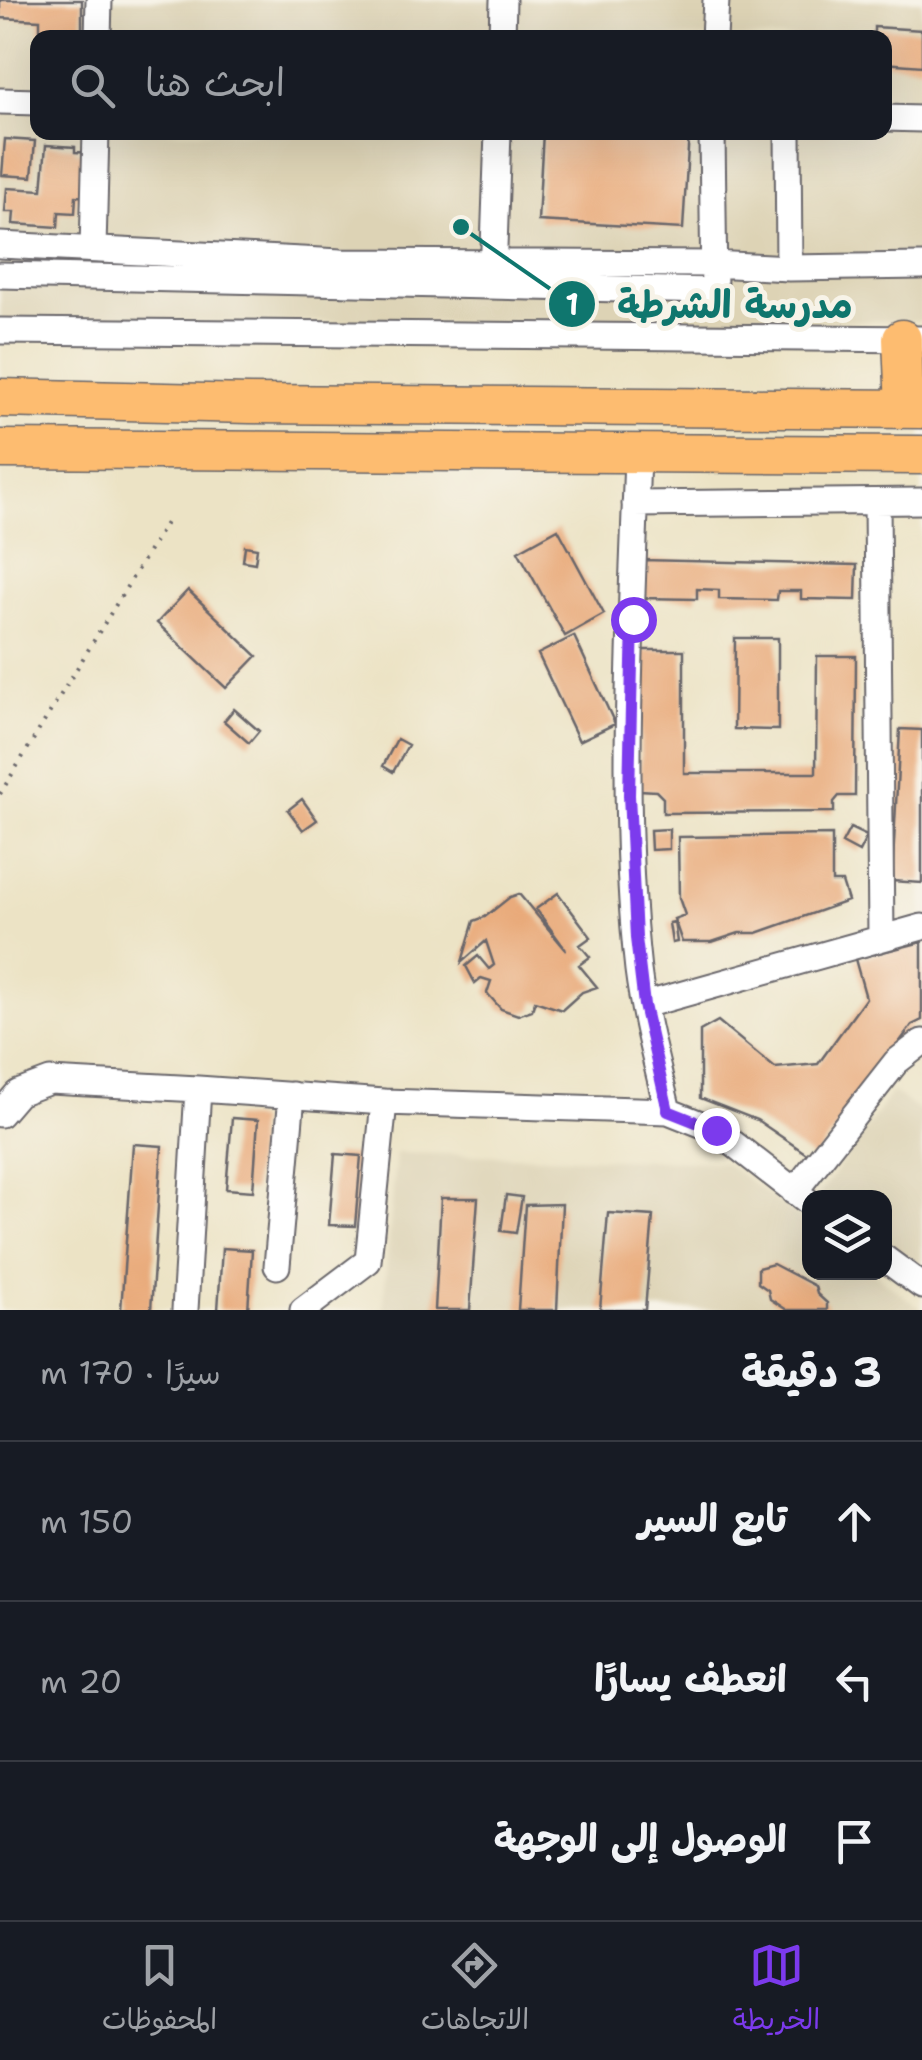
<!DOCTYPE html>
<html lang="ar">
<meta charset="utf-8">
<style>
body{margin:0;font-family:"Shantell Sans","Playpen Sans Arabic",sans-serif;background:#20242c;color:#f1f3f6;direction:rtl}
.controls{position:absolute;right:30px;bottom:30px;display:grid;overflow:hidden;border-radius:20px;box-shadow:0 10px 40px #0002}
.controls button{width:90px;height:90px;display:grid;place-items:center;padding:0;border:0;border-bottom:2px solid #363941;background:#171b24;color:#f1f3f6;font:50px sans-serif}
.stop{position:absolute;width:30px;height:30px;margin:-22px;border:8px solid #7c3aed;border-radius:50%;background:#fff}
.stop.end{background:#7c3aed;border-color:#fff;box-shadow:0 2px 10px #0008}
.list{margin:0;padding:0;list-style:none}
h2{display:flex;justify-content:space-between;align-items:center;height:130px;margin:0;padding:0 40px;font-size:42px}
h2 small{font-size:32px;font-weight:400;color:#9ea1a6}
.list li{display:grid;grid-template-columns:65px 1fr auto;gap:30px;align-items:center;box-sizing:border-box;height:160px;padding:0 40px;border-top:2px solid #363941}
.list b{display:block;font-size:38px;white-space:nowrap}
.list em{font-size:32px;font-style:normal;color:#9ea1a6}
.icon{flex:none;width:55px;height:55px;fill:none;stroke:currentColor;stroke-width:2;stroke-linecap:round;stroke-linejoin:round}
.map{position:relative;flex:none;width:922px;height:1310px;overflow:hidden;direction:ltr}
.search{position:absolute;background:#171b24;box-shadow:0 10px 40px #0002;left:30px;right:30px;top:30px;height:110px;display:flex;align-items:center;gap:25px;box-sizing:border-box;padding:0 35px;border-radius:20px;color:#9ea1a6;font-size:38px}
.sheet{height:610px;background:#171b24}
nav{display:flex;justify-content:space-around;align-items:center;box-sizing:border-box;height:140px;border-top:2px solid #363941;background:#171b24;font-size:28px;color:#9ea1a6}
nav a{display:grid;justify-items:center;gap:5px}
nav .on{color:#7c3aed}
.map>svg:first-child{display:block}
.built{fill:#ddd3b5;fill-rule:evenodd}
.building{fill:#e9aa7a}
.lines{fill:none;stroke-linecap:round;stroke-linejoin:round}
.minor-casing{stroke:#69666b;stroke-width:29}
.highway-casing{stroke:#69666b;stroke-width:41}
.path{stroke:#69666b;stroke-width:4;stroke-dasharray:2.5 8;stroke-linecap:butt}
.minor{stroke:#fff;stroke-width:25}
.highway{stroke:#fdbc6f;stroke-width:38}
.route{stroke:#7c3aed;stroke-width:12}
.leader{fill:none;stroke:#0f766e;stroke-width:4}
.callout-dot{fill:#0f766e;stroke:#f7f3e8;stroke-width:4}
.mark-label{font-size:30px;text-anchor:middle;font-weight:bold;fill:#fff}
.callout-label{font-size:38px;text-anchor:middle;font-weight:bold;fill:#0f766e;stroke:#f7f3e8;stroke-width:10;stroke-linejoin:round;paint-order:stroke}
</style>
<div class="map">
<svg width="922" height="1310" viewBox="0 0 922 1310">
<rect width="100%" height="100%" fill="#f7f3e8"/>
<filter id="ink" filterUnits="userSpaceOnUse"><feTurbulence type="fractalNoise" baseFrequency=".01" numOctaves="2"/><feDisplacementMap in="SourceGraphic" scale="20" xChannelSelector="R" yChannelSelector="G"/><feConvolveMatrix kernelMatrix="1 2 1 2 8 2 1 2 1" color-interpolation-filters="sRGB"/></filter>
<filter id="wash" filterUnits="userSpaceOnUse"><feTurbulence type="fractalNoise" baseFrequency=".0048" numOctaves="4" result="noise"/><feDisplacementMap in="SourceGraphic" scale="40" xChannelSelector="R" yChannelSelector="G"/><feGaussianBlur stdDeviation="2.25" result="paint"/><feColorMatrix in="noise" values="0 0 0 0 0 0 0 0 0 0 0 0 0 0 0 0 0 1.4 0 .05"/><feComposite in="paint" operator="in"/></filter>
<g filter="url(#wash)">
<rect width="100%" height="100%" fill="#ece3c5"/>
<path class="built" d="M0 0H922V321L0 322ZM38 38H884V132H38Z
M892 1092 922 1113V1268L885 1241 884 1198 819 1195Z
M396 1153 724 1162 809 1225 810 1272 874 1273 922 1310H383Z"/>
<g id="blocks">
<path class="building" d="M0 0H82V38H40V20L0 18Z
M874 27 922 30V66L884 63V38H874Z
M543 132H689L683 229 538 221Z
M5 139 35 141 32 177 2 175Z
M46 145 75 147V152L92 153 89 197 76 196 75 213 59 212 58 227 13 224 14 212H5L7 188 42 190Z
M558 529 604 614 565 636 518 551Z
M245 546 257 548 255 563 243 561Z
M641 560 857 565 856 600 801 599V591H778L777 600 719 599V590L697 589V599L640 598Z
M188 590 257 656 226 688 157 623Z
M574 636 615 724 579 741 538 654Z
M735 638H778V730L734 729Z
M640 650H684V773H816L817 656H856L855 796H839L834 802V812L663 813V798L656 791 640 790Z
M234 709 259 731 249 743 224 721Z
M900 729 922 730V883L892 881Z
M397 739 408 745 393 772 383 766Z
M302 799 317 820 303 830 288 810Z
M850 828 867 836 859 852 842 843Z
M669 829V849L651 850 650 830Z
M832 835V882H842L848 901 757 933H739L712 942H682L674 919 685 915 679 898 678 837Z
M558 893 591 937 580 945 590 957 579 965 597 987 582 992 562 1010 535 1001 532 1010 518 1015 501 1009 487 993 491 981 481 978 475 983 466 966 478 956 489 969 494 965 486 941 462 962 474 921 485 917 510 897 519 894 566 950 536 909Z
M674 922 677 942 672 943 669 923Z
M922 942V1020L912 1025 814 1159 757 1120 700 1098V1031L718 1021 775 1068 818 1064 866 998 855 959Z
M232 1118 258 1120 253 1191 226 1189Z
M133 1144 162 1146 151 1310H121Z
M335 1154 361 1156 355 1226 329 1225Z
M506 1195 522 1197 516 1233 501 1231Z
M441 1198H478L470 1310H435Z
M562 1204 557 1310H518L525 1205Z
M608 1213 653 1216 645 1310H600Z
M222 1248 252 1250 248 1310H218Z
M773 1264 815 1286 817 1294 827 1303V1310H787L770 1299 768 1290 758 1283V1268Z"/>
</g>
</g>
<g filter="url(#ink)">
<use href="#blocks" fill-opacity="0" stroke="#69666b" stroke-width="2.5"/>
<g class="lines">
<defs>
<path id="minor" d="M98 38 99 0
M502 38 503 0
M714 38 716 0
M0 101 38 102
M884 118 922 119
M788 132 789 268
M0 245 341 262 712 264 789 268 922 266
M93 249 96 132
M0 275 714 291 712 132
M493 277 498 132
M0 331 922 339
M637 454C632 623 619 801 638 970 644 1018 657 1065 668 1111
M877 502 881 938
M635 504 922 501
M644 1005 922 927
M198 1089 384 1102
M0 1114 18 1093 50 1081 198 1089 185 1310
M794 1192 896 1062 922 1042
M884 1258 922 1286
M277 1266 292 1095
M303 1310 368 1261 384 1102 668 1111 716 1130 810 1203"/>
<path id="highway" d="M902 339 905 409
M0 398 249 404 922 409
M0 449 922 455"/>
</defs>
<use href="#minor" class="minor-casing"/>
<use href="#highway" class="highway-casing"/>
<path class="path" d="M0 794 169 518"/>
<use href="#minor" class="minor"/>
<use href="#highway" class="highway"/>
</g>
</g>
<g class="lines" filter="url(#ink)">
<path class="route" d="M633 619 629 795 636 938 644 1005 668 1111 716 1130"/>
</g>
<path class="leader" d="M461 227L572 304"/>
<g class="callout-dot">
<circle cx="461" cy="227" r="10"/>
<circle cx="572" cy="304" r="25"/>
</g>
<g class="mark-label">
<text x="572" y="315">1</text>
</g>
<g class="callout-label">
<text x="735" y="318">مدرسة الشرطة</text>
</g>
</svg>
<div class="controls">
<button><svg class="icon" aria-label="layers" viewBox="0 0 24 24"><path d="M12 4l9 5-9 5-9-5zM3 14l9 5 9-5"/></svg></button>
</div>
<div class="stop" style="left:633px;top:619px"></div>
<div class="stop end" style="left:716px;top:1130px"></div>
<div class="search"><svg class="icon" aria-label="search" viewBox="0 0 24 24"><circle cx="10" cy="10" r="6"/><path d="M15 15l6 6"/></svg>ابحث هنا</div>
</div>
<section class="sheet">
<h2>3 دقيقة<small>سيرًا · 170 m</small></h2>
<ul class="list">
<li><svg class="icon" aria-label="ahead" viewBox="0 0 24 24"><path d="M12 20V5M6 11l6-6 6 6"/></svg><div><b>تابع السير</b></div><em>150 m</em></li>
<li><svg class="icon" aria-label="left" viewBox="0 0 24 24"><path d="M17 20v-9H6M10 6l-5 5 5 5"/></svg><div><b>انعطف يسارًا</b></div><em>20 m</em></li>
<li><svg class="icon" aria-label="arrive" viewBox="0 0 24 24"><path d="M6 21V4h12l-3 4 3 4H6"/></svg><div><b>الوصول إلى الوجهة</b></div></li>
</ul>
</section>
<nav>
<a class="on"><svg class="icon" aria-label="map" viewBox="0 0 24 24"><path d="M3 6l6-2 6 2 6-2v14l-6 2-6-2-6 2zM9 4v14M15 6v14"/></svg>الخريطة</a>
<a><svg class="icon" aria-label="directions" viewBox="0 0 24 24"><path d="M12 3l9 9-9 9-9-9zM9 14v-3h6M13 9l2 2-2 2"/></svg>الاتجاهات</a>
<a><svg class="icon" aria-label="saved" viewBox="0 0 24 24"><path d="M7 4h10v16l-5-4-5 4z"/></svg>المحفوظات</a>
</nav>
